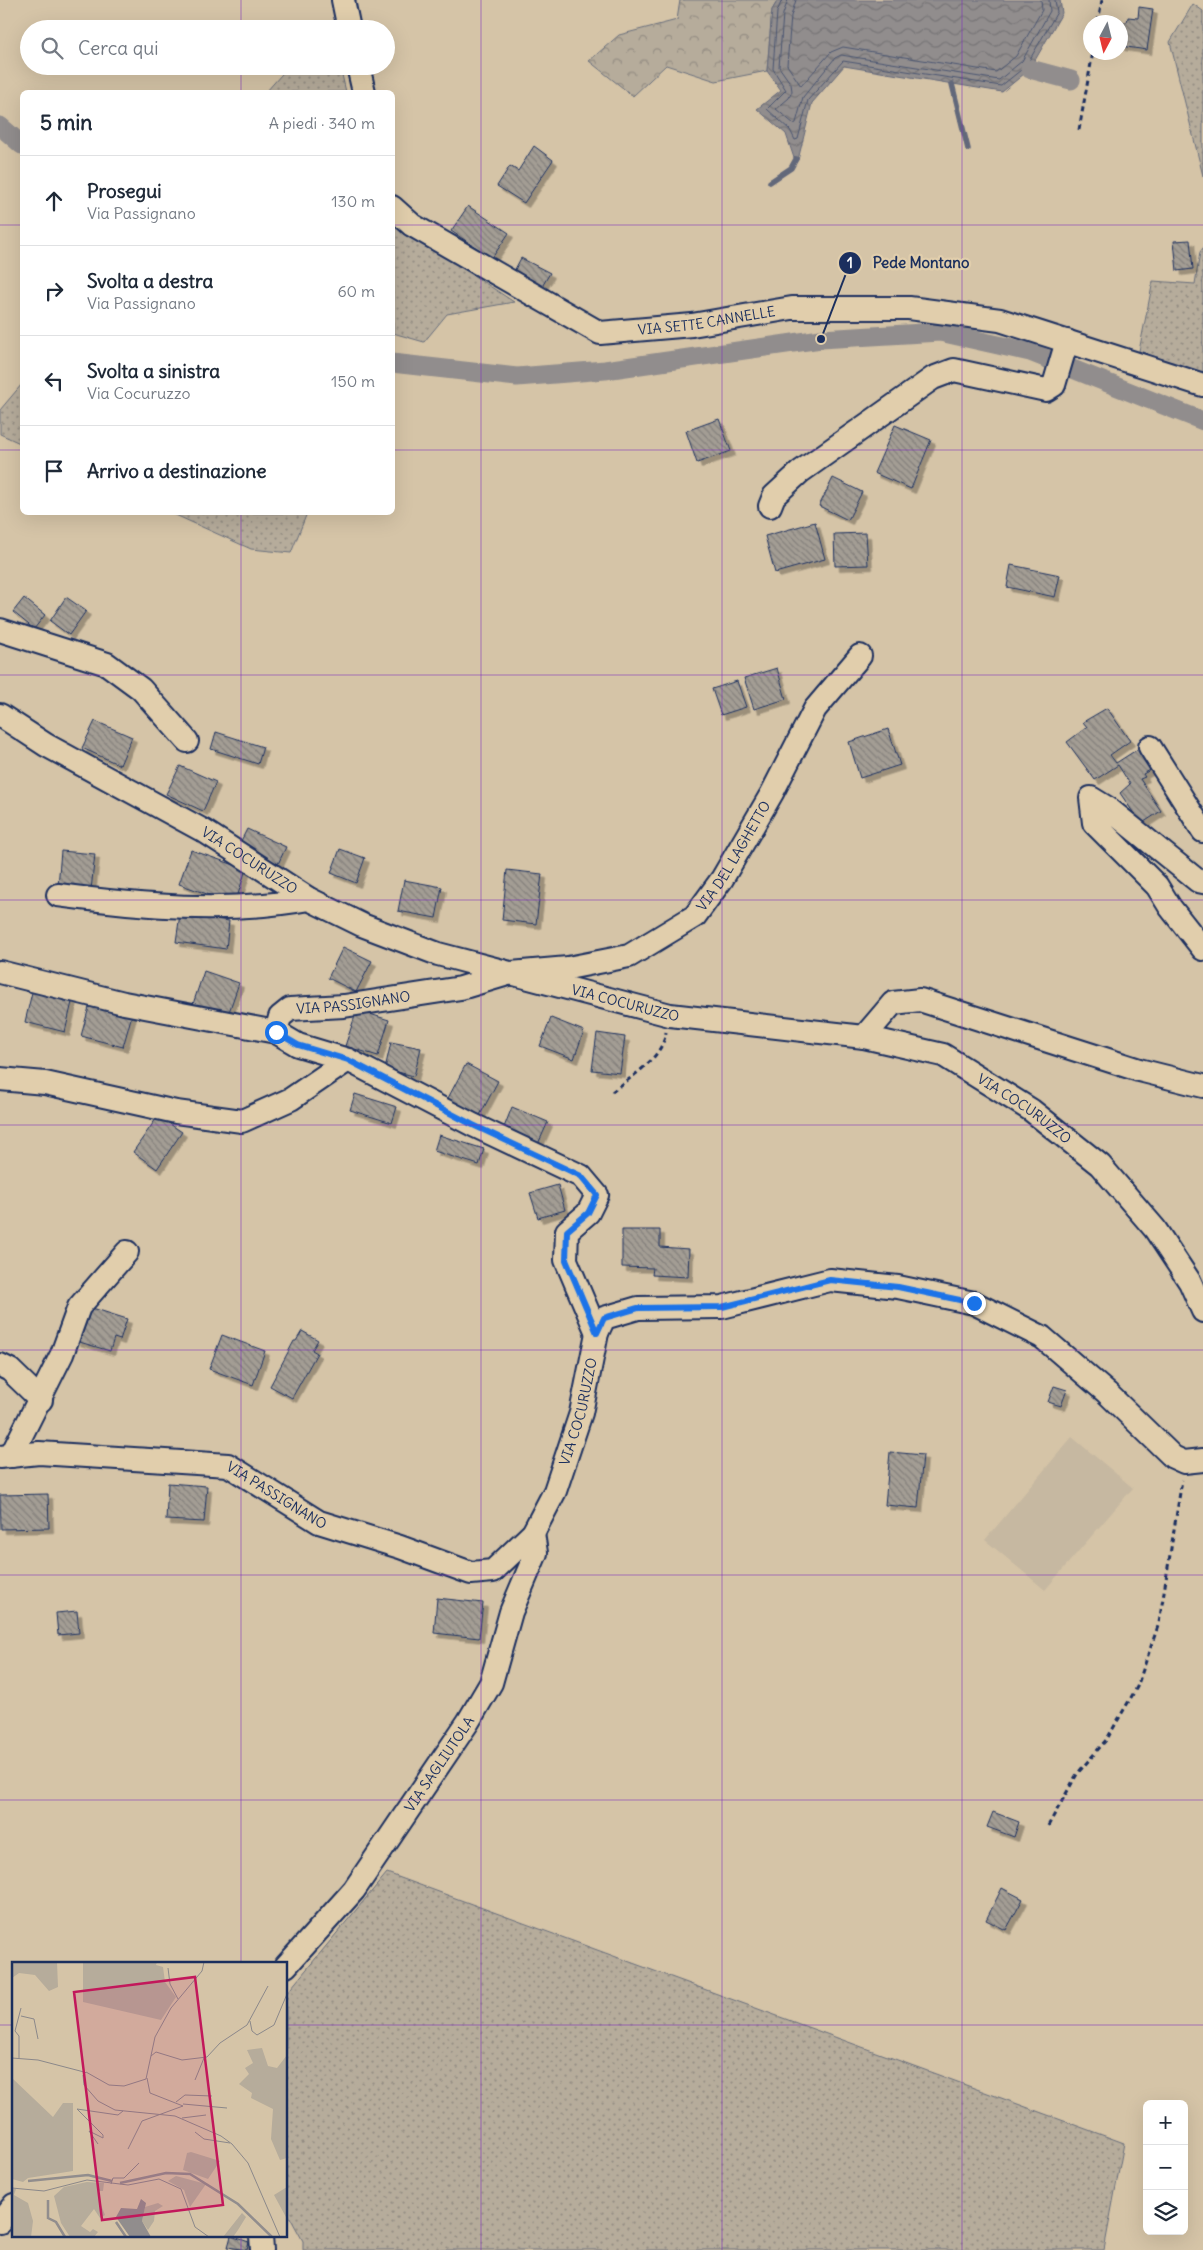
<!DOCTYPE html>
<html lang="it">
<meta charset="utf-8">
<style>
body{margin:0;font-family:Delius,sans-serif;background:#f2f2f3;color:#1f2937}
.controls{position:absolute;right:15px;bottom:15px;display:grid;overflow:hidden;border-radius:8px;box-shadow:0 5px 20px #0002}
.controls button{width:45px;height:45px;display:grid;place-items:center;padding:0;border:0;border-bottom:1px solid #e0e1e3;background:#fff;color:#1f2937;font:25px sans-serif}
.compass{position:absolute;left:1083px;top:15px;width:45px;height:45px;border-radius:50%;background:#fff;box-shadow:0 5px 20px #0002;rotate:187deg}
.stop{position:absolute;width:15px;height:15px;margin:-11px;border:4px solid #1a73e8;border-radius:50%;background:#fff}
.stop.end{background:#1a73e8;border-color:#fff;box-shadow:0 1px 5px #0008}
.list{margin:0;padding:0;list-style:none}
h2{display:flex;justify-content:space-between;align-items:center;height:65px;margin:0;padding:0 20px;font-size:21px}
h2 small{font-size:16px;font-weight:400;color:#747a83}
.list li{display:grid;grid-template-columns:32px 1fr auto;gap:15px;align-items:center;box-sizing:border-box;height:90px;padding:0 20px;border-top:1px solid #e0e1e3}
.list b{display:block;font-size:19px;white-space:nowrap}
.list p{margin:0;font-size:16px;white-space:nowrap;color:#747a83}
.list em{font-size:16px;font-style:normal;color:#747a83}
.icon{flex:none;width:28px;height:28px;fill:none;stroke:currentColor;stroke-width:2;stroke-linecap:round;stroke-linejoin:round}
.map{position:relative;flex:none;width:1203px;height:2250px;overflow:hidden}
.search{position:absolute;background:#fff;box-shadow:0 5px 20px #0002;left:20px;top:20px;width:375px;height:55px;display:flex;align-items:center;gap:12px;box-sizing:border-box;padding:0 18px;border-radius:28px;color:#747a83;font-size:19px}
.panel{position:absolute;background:#fff;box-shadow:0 5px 20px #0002;left:20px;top:90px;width:375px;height:425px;border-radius:8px}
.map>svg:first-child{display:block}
.built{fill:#c6b8a1}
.grass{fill:url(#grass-dots);stroke:#686e7c}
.forest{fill:url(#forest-crowns);stroke:#686e7c}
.water{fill:url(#water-waves);stroke:#62677a}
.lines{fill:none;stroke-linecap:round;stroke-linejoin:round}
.shore{stroke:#4a5571;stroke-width:1}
.stream{stroke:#62677a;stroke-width:5.5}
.canal{stroke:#918d8d;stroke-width:19}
.building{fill:url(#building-back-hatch);stroke:#1b2f5e;filter:url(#shadow)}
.minor-casing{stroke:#1b2f5e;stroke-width:26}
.path{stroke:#1b2f5e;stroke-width:3;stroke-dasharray:5 4;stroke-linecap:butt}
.minor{stroke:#e1ceac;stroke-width:22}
.route{stroke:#1a73e8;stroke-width:6}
.grid{fill:none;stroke:#7b2cbf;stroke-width:1;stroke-opacity:0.55}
.labels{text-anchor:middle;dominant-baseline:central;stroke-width:4.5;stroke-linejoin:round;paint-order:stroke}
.street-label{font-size:14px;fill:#1b2f5e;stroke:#e1ceac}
.inset-river{fill:none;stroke:#918d8d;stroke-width:2.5}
.inset-road{fill:none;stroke:#8b888a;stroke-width:1}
.view{fill:#c2185b;fill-opacity:0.15;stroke:#c2185b;stroke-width:2.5}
.inset-edge{fill:none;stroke:#1b2f5e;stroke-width:2.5}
.leader{fill:none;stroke:#1b2f5e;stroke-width:2}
.callout-dot{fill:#1b2f5e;stroke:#e1ceac;stroke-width:2}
.mark-label{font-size:15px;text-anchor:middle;font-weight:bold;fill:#fff}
.callout-label{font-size:15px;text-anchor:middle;font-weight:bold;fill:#1b2f5e;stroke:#e1ceac;stroke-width:4.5;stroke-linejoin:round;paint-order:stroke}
</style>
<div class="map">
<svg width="1203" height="2250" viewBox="0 0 1203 2250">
<defs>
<pattern id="grass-dots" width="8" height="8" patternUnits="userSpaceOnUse" patternTransform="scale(1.25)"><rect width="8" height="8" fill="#b6ac9b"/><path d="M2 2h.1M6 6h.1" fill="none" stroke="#938c82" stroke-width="1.8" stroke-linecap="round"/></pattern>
<pattern id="forest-crowns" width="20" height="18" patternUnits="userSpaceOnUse" patternTransform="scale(1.25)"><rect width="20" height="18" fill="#b6ac9b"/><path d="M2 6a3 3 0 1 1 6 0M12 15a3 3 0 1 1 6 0" fill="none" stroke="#938c82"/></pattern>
<pattern id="water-waves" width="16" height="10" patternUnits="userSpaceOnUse" patternTransform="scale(1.25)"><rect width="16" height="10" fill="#918d8d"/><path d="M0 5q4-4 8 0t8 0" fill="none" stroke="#767476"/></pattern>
<pattern id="building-back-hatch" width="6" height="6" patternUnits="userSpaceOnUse" patternTransform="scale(1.25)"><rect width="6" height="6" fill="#a39d94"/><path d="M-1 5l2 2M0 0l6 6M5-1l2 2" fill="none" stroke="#84807c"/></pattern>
<filter id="shadow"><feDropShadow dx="4.5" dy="4.5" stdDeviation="0" flood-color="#0004"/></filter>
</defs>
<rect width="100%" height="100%" fill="#d5c4a7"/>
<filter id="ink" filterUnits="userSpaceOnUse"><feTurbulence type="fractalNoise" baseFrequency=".02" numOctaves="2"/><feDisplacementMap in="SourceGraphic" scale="10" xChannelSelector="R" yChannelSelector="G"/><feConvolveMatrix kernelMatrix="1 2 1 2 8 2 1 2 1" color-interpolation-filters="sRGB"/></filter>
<g filter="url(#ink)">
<path class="built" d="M1072 1437 1133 1488 1045 1590 985 1540Z"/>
<path class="grass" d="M1193 4 1203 11V176L1170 42Z
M289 66H340L346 92H266Z
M392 217 404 230 514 302 447 314 424 342 393 333Z
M1203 248V373L1139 351 1153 281 1195 284 1200 252Z
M22 384V444L0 434V410Z
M171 513H307L291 553 251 549Z
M387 1873 1124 2143 1104 2250H303V2241L286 2210V1994Z"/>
<path class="forest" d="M680 0H778L772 10 767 71 716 81 666 65 633 96 589 61 619 35 677 20Z"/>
<path class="water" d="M778 0H1060L1062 13 1030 69 1002 92 844 66 812 103 798 160 794 158 786 134 757 109 781 90 767 71 772 10Z"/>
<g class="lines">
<path class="shore" d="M782 0 777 12 773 69 786 90 767 109 790 130 795 140 798 139 808 100 843 61 1001 86 1026 66 1057 12 1055 0
M788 0 783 14 779 67 791 84 792 91 789 98 776 109 794 124 796 123 803 97 835 58 841 55 999 80 1022 61 1050 11 1049 0
M796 0 791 16 787 65 801 86 831 52 843 47 996 72 1016 56 1042 10 1041 0"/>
<path class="stream" d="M952 84 968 149
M770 182 791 168 796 159"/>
<path class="canal" d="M1030 69 1071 80
M0 126 22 145
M392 363 517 377 605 370 821 339 940 332 1030 352 1203 421"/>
</g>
<path class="building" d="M1139 7 1153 9 1147 50 1120 46V21L1127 22 1128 17 1138 18Z
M534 146 553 160 524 203 497 186 510 166 518 171Z
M468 206 509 233 492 258 451 231Z
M1190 240 1193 269 1177 271 1174 241Z
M521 258 550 273 540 290 512 275Z
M719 419 731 451 697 463 686 431Z
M895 425 931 440 911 489 874 473Z
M833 478 862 492 848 520 819 506Z
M815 522 825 559 775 573 765 536Z
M866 533 868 565 835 566 834 534Z
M1011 565 1060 575 1055 597 1007 587Z
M66 597 86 611 69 635 50 621Z
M24 598 45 615 34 629 13 612Z
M777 668 786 699 754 709 744 678Z
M737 681 746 707 721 715 712 689Z
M1107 708 1130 741 1110 755 1116 763 1141 747 1154 768 1143 774 1145 777 1140 779 1161 811 1141 824 1120 793 1130 784 1118 765 1095 780 1067 742 1087 727 1083 722Z
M95 721 132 737 120 765 82 748Z
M888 729 900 765 860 778 849 742Z
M216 732 263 747 258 764 211 749Z
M180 766 216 782 203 811 166 794Z
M247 829 286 847 278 864 239 845Z
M340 849 365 858 356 883 331 873Z
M191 850 246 869 235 904 179 884Z
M61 851 95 854 91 890 58 886Z
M507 870 542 874 536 924 502 920Z
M404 880 442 887 436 918 398 911Z
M180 914 229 921 226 949 176 942Z
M343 947 372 961 356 992 328 978Z
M204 971 239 983 228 1015 193 1004Z
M33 988 73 998 65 1032 25 1022Z
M91 1000 133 1011 123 1047 81 1036Z
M357 1010 389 1020 378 1056 345 1046Z
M551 1018 584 1031 574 1059 540 1046Z
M597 1033 625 1037 620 1073 592 1070Z
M391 1042 421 1048 414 1076 385 1069Z
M466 1064 498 1081 479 1117 447 1100Z
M355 1094 397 1107 392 1123 350 1110Z
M512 1107 548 1122 538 1144 503 1130Z
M158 1116 182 1132 157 1169 133 1152Z
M439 1135 484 1149 479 1165 434 1151Z
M558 1185 565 1210 538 1218 530 1193Z
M622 1230H660V1247L689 1249 688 1277 652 1275 653 1268 622 1267Z
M86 1306 127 1319 120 1340 114 1338 110 1351 76 1341Z
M302 1331 318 1340 312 1350 317 1353 292 1398 270 1386 294 1341H296Z
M222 1335 265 1351 253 1385 209 1369Z
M1054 1386 1067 1390 1061 1406 1048 1402Z
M890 1452 923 1455 918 1508 885 1505Z
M168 1483 207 1486 204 1522 166 1520Z
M48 1494 49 1528 1 1529 0 1495Z
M437 1598 483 1603 479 1638 434 1633Z
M77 1611 79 1633 58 1635 56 1613Z
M993 1812 1019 1822 1014 1837 987 1827Z
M1002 1888 1023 1899 1006 1930 986 1920Z
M231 2236 249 2242 247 2250 228 2247Z"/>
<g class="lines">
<defs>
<g id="minor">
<path d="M343 0 349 29"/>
<path d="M358 66 364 92"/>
<path id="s1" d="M392 207 412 225 600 333 692 325 792 308H909L1000 320 1203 385"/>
<path d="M770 506 774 496 800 472 933 378 954 370 1046 390 1054 385 1067 341"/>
<path d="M0 630 107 664 141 689 187 741"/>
<path id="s2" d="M0 715 46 745 204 831 309 899 362 925 438 954 670 1015 864 1037 943 1055 1031 1110 1100 1165 1155 1229 1190 1282 1203 1311"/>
<path d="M1150 747 1203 831"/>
<path d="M1203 882 1198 881 1109 809 1091 798 1094 823 1157 886 1170 907 1203 949"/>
<path d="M58 895C141 906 226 914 309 899"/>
<path d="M0 972 124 1003 276 1032"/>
<path d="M864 1037 893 1003 920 1000 1139 1070 1203 1086"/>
<path d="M0 1079 45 1083 176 1112 242 1121 291 1099 348 1060"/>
<path id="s3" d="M597 1333 566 1260 567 1231 588 1213 597 1195 581 1176 473 1125 348 1060 298 1045 276 1032 280 1017 290 1009 344 1006 461 988 511 973 568 968 629 956 695 916 722 879 772 793 815 709 860 656"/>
<path d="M0 1365 10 1370 41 1400"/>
<path d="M11 1456 62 1354 79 1307 127 1252"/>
<path id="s4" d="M0 1457 39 1453 228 1465 319 1522 400 1547 471 1573 493 1571 533 1533 555 1491 581 1413 597 1333 604 1318 638 1308 722 1307 830 1280 898 1287 974 1303 1042 1337 1107 1393 1173 1457 1184 1462 1203 1460"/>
<path id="s5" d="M286 1966 354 1890 468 1722 491 1683 511 1612 536 1553 533 1533"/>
<path d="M0 2222 14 2205"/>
<path d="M261 2236 262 2250"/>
</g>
</defs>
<use href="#minor" class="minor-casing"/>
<path class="path" d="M1098 22 1102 0
M1079 130 1093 52
M612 1092C632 1076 662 1059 666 1032
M1048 1826 1077 1774 1107 1739 1137 1687 1159 1623 1182 1480"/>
<use href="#minor" class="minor"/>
</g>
</g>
<g class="lines" filter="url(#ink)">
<path class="route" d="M276 1032 298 1045 348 1060 473 1125 581 1176 597 1195 588 1213 567 1231 566 1260 597 1333 604 1318 638 1308 722 1307 830 1280 898 1287 974 1303"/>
</g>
<path class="grid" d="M241 0V29M481 0V2250M722 0V2250M962 0V2250M241 66V92M0 225H22M392 225H1203M0 450H22M392 450H1203M241 512V1964M0 675H1203M0 900H1203M0 1125H1203M0 1350H1203M0 1575H1203M0 1800H1203M0 2025H14M286 2025H1203M241 2236V2250"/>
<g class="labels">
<g class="street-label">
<text stroke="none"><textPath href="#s1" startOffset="351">VIA SETTE CANNELLE</textPath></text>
<text stroke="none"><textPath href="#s3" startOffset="1040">VIA DEL LAGHETTO</textPath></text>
<text stroke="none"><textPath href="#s2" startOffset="289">VIA COCURUZZO</textPath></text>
<text stroke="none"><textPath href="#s3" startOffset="611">VIA PASSIGNANO</textPath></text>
<text stroke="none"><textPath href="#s2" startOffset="694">VIA COCURUZZO</textPath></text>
<text stroke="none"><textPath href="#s2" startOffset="1114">VIA COCURUZZO</textPath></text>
<text stroke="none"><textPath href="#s4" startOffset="704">VIA COCURUZZO</textPath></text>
<text stroke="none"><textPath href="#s4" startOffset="286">VIA PASSIGNANO</textPath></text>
<text stroke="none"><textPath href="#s5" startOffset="254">VIA SAGLIUTOLA</textPath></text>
</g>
</g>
<g transform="translate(12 1962)">
<rect width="275" height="275" fill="#d5c4a7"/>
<path d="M0 0H45L46 25 37 29 23 13 7 11 0 16ZM71 0H145L144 3 151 5 153 20 164 35 149 58 71 40ZM250 86 256 104 265 106 275 93V196L268 198 259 177 261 147 239 136 240 131 227 122 237 112 233 106 241 101 235 88ZM0 116 41 155 51 141H61V209L16 216 11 220 0 217ZM175 191 179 190 208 199 196 217 171 208ZM164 214 194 222 178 245 172 228 156 219ZM75 220 92 221 91 229H87L86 235 93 253 88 256 82 247 69 264 78 270 81 267 86 270 82 275H58L49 261 42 234 52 225ZM275 225V257L262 233ZM0 227H4L2 233 16 241 21 259 19 275H0ZM230 251 234 255 226 268 221 275H211Z" fill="#b6ac9b"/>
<path d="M146 241 151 244 143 249 142 259 136 268 130 259 133 245Z" fill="#b6ac9b"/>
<path d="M129 237 134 241 130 259 139 275H118L104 255 109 246 125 247Z" fill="#918d8d"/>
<path class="inset-river" d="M16 219 76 213 100 219M108 221 154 211 178 212 226 242 260 275M36 238V256L44 260 53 275M104 260 114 275"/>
<path class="inset-road" d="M192 0 190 9 159 46 143 75 134 117 112 124 97 123 74 110 71 113 72 123 86 139 103 148 163 154 209 174 220 182 236 201 268 275M156 6 158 22 166 37M9 54 22 57 26 77M238 59 240 69 245 73 262 63 275 32M139 94 144 90 170 98 195 95 208 81 235 63 256 24M0 96 26 98 72 110M7 96V74L3 69 9 46M183 118 192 96M164 140 173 133 200 134M171 142 215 146M170 156 194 153M183 170 192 177 218 181M86 182 77 169 91 176V173L65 147 106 153 111 149M116 187 130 159 171 144 138 131 135 116M99 222 101 216H112L127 201M0 226 32 229 75 218 116 223 147 217 169 227 183 265 197 275"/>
<path class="view" d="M183 15 211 243 90 258 62 30Z"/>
<rect width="275" height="275" class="inset-edge"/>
</g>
<path class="leader" d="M821 339L850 263"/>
<g class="callout-dot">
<circle cx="821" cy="339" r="5"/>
<circle cx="850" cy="263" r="12"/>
</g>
<g class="mark-label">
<text x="850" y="268">1</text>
</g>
<g class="callout-label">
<text x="921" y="268">Pede Montano</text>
</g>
</svg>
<div class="controls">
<button>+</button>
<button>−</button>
<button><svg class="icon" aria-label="layers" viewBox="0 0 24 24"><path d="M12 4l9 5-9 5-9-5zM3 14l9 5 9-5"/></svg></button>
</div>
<svg class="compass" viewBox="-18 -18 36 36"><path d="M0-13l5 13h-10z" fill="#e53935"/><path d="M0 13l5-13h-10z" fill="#747a83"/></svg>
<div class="stop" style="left:276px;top:1032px"></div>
<div class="stop end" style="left:974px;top:1303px"></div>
<div class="search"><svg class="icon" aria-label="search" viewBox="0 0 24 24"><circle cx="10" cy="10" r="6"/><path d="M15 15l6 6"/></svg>Cerca qui</div>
<section class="panel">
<h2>5 min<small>A piedi · 340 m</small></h2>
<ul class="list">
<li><svg class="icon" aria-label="ahead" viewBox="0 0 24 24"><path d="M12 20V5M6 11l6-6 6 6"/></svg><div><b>Prosegui</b><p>Via Passignano</p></div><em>130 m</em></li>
<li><svg class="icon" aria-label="right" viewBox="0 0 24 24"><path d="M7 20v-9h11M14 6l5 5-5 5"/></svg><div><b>Svolta a destra</b><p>Via Passignano</p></div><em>60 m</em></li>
<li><svg class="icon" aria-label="left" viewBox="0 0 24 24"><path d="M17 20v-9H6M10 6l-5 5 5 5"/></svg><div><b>Svolta a sinistra</b><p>Via Cocuruzzo</p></div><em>150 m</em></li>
<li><svg class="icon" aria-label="arrive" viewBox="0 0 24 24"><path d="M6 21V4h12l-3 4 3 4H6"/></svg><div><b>Arrivo a destinazione</b></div></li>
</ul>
</section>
</div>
